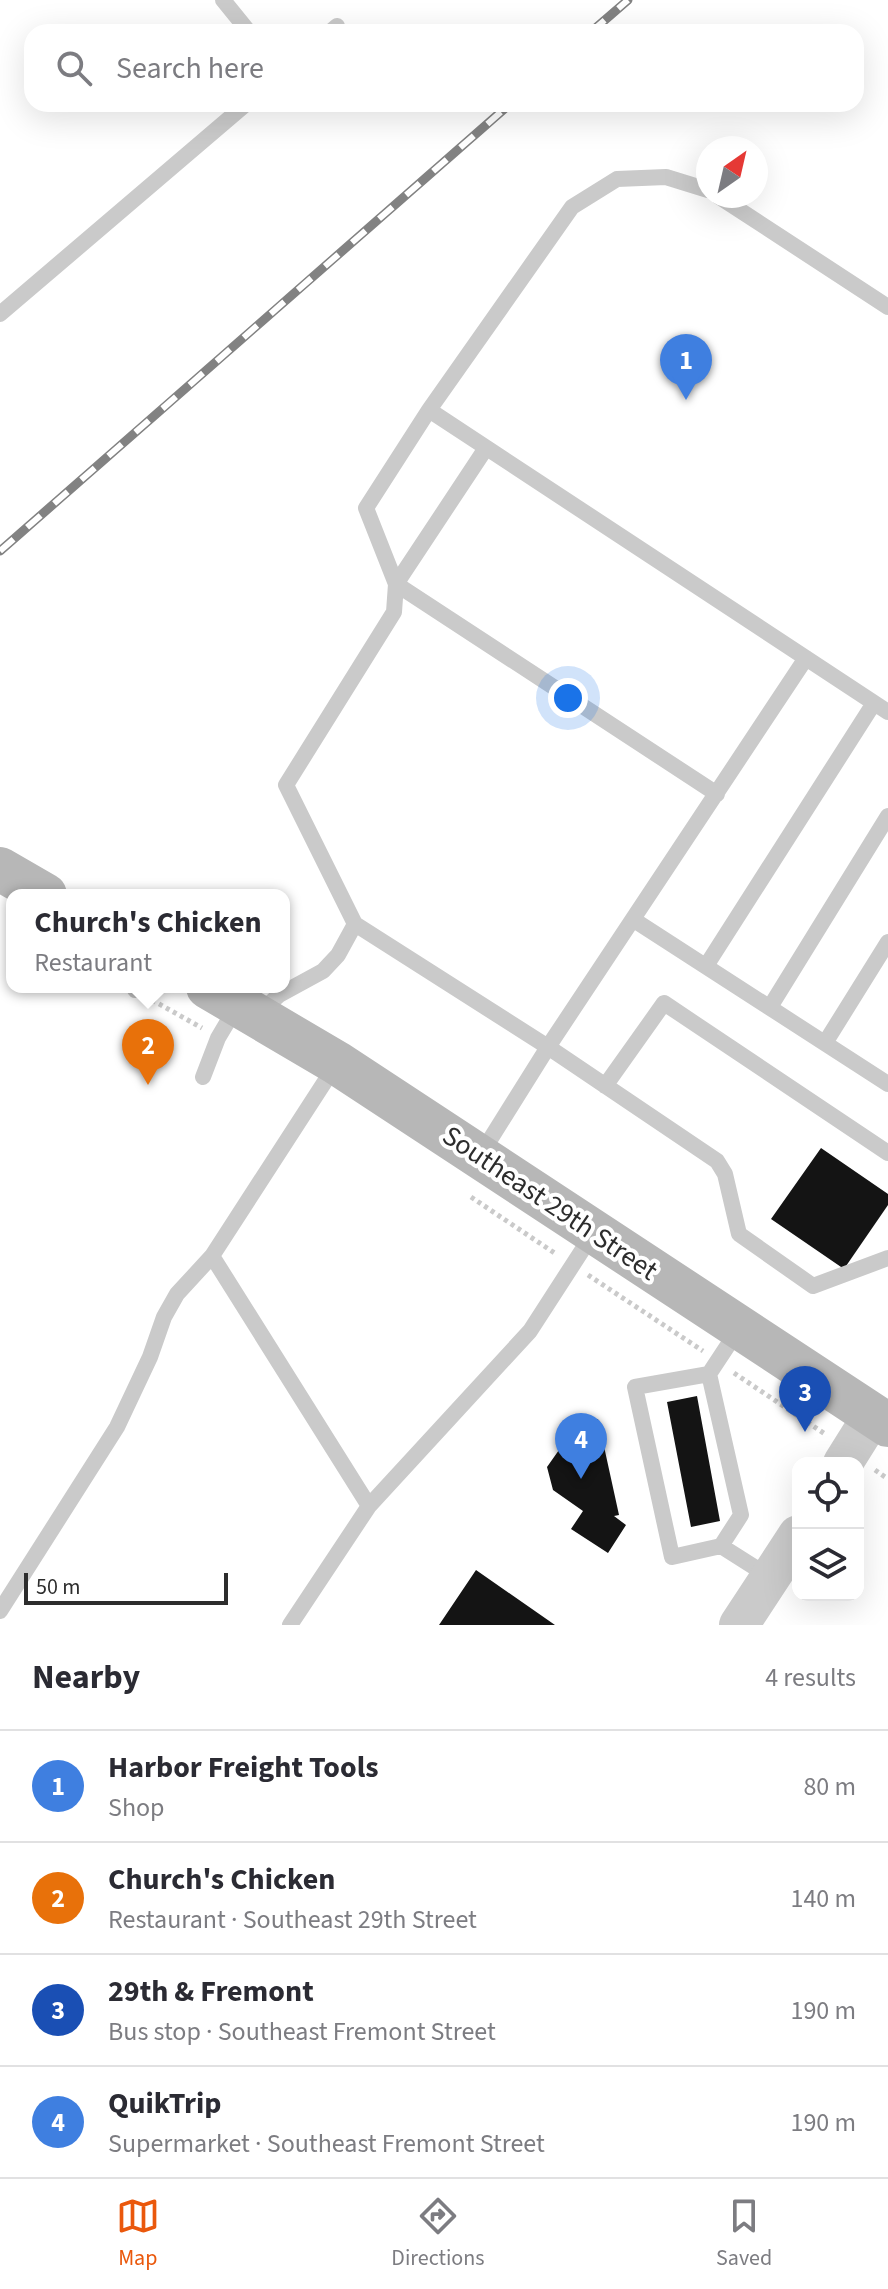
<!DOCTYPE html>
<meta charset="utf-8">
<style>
body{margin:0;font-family:"Source Sans 3",sans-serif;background:#f7f7f7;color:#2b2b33}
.controls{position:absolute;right:24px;bottom:24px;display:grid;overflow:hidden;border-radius:16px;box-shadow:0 8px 32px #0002}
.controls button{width:72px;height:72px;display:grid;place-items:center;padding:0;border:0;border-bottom:2px solid #e1e1e2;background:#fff;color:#2b2b33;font:40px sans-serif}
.compass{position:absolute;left:696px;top:136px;width:72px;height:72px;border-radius:50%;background:#fff;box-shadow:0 8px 32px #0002;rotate:34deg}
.scale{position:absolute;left:24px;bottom:20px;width:204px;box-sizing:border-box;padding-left:8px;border:4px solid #2d2d2d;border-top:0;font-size:22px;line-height:28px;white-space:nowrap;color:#2d2d2d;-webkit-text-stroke:6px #fff;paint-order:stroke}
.you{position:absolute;left:568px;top:698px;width:28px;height:28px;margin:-20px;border:6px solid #fff;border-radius:50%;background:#1a73e8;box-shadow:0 0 0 12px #1a73e833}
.badge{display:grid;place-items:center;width:52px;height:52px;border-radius:50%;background:#ea580c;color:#fff;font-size:26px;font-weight:700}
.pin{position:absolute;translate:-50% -66px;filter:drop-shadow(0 2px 4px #0008)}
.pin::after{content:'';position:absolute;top:42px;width:28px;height:24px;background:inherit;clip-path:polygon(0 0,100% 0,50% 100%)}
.popup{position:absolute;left:6px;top:889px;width:284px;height:104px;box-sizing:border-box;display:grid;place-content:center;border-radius:16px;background:#fff;filter:drop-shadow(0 2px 6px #0005);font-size:26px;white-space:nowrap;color:#7c7c81}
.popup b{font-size:30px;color:#2b2b33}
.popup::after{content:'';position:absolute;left:50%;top:100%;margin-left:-16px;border:16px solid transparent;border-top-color:#fff}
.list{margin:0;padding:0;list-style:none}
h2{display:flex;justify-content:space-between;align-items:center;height:104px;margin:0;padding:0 32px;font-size:34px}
h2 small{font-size:26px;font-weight:400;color:#7c7c81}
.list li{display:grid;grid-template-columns:52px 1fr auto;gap:24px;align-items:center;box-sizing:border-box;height:112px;padding:0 32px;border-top:2px solid #e1e1e2}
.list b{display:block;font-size:30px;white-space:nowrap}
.list p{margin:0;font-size:26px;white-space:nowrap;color:#7c7c81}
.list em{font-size:26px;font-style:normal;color:#7c7c81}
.icon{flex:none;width:44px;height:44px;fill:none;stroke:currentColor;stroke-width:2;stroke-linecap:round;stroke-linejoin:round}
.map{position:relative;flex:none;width:888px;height:1625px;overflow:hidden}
.search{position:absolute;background:#fff;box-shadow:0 8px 32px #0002;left:24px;right:24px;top:24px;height:88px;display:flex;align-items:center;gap:20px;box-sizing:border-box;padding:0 28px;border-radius:24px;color:#7c7c81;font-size:30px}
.sheet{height:552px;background:#fff}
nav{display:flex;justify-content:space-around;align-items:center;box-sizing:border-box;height:112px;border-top:2px solid #e1e1e2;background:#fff;font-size:22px;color:#7c7c81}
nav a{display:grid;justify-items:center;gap:4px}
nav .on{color:#ea580c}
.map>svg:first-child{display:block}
.building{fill:#141414}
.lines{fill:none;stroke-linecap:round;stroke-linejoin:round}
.path{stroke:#cacaca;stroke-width:5;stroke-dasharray:4 4;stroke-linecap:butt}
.service{stroke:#cacaca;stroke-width:16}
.tertiary{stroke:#cacaca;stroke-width:40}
.secondary{stroke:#b7b7b7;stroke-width:44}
.rail-casing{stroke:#828282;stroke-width:9}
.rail{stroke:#fff;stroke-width:6;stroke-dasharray:18;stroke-linecap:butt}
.labels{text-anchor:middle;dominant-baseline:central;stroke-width:8;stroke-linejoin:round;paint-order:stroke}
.street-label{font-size:28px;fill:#2d2d2d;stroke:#fff}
</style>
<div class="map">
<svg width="888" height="1625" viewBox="0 0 888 1625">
<rect width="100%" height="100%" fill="#fff"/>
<path class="building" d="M821 1148 888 1194V1205L844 1269 771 1219Z
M697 1396 720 1521 691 1527 667 1402Z
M598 1419 619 1515 614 1516 626 1525 608 1553 571 1529 583 1511 553 1490 547 1467 578 1423Z
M476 1570 555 1625H439Z"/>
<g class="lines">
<path class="path" d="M152 1000 202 1028
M471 1197 556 1254
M588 1275 703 1351
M734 1373 825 1434
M875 1470 888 1479"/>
<path class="service" d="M223 0 249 32
M330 32 337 26
M718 196 888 307
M0 314 246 104
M429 410 572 207 617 179 666 177 708 190
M486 448 396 584 717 794
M806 658 548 1047 355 924 286 785 394 612 396 584 366 508 429 410 888 712
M634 920 888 1084
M706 966 874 703
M135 990 137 987
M770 1007 888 816
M259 1013 279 995 323 971 338 955 355 924
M825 1043 888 942
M203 1077 218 1038 237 1006
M605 1086 664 1003 888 1153
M481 1154 548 1047 717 1161 725 1174 739 1234 813 1286 888 1258
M212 1256 369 1506
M738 1330 709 1374 635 1387 672 1557 721 1546 770 1577
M709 1374 741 1515 721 1546
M0 1611 117 1427 150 1357 164 1317 177 1294 212 1256 335 1066
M290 1625 369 1506 530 1331 594 1232"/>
<path class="tertiary" d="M843 1463 873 1415
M739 1625 798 1535"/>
<path class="secondary" d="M0 869 45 895
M208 987 337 1063 888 1425"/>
<defs>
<path id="rail" d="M591 32 628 0
M0 551 510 104"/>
</defs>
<use href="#rail" class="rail-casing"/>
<use href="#rail" class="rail"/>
</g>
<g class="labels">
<g class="street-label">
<text transform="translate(550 1203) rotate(34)">Southeast 29th Street</text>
</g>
</g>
</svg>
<div class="controls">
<button><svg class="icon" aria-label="locate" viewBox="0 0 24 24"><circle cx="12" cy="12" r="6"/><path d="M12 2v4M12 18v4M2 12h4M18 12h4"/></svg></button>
<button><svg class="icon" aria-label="layers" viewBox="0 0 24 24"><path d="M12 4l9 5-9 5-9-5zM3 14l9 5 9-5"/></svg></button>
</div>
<svg class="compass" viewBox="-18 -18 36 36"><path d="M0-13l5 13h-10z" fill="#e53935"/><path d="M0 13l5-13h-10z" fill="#7c7c81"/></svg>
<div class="scale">50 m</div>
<div class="you"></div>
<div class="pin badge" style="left:686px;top:400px;background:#3f7fe0">1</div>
<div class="pin badge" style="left:148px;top:1085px;background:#e8710a">2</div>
<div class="popup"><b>Church's Chicken</b>Restaurant</div>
<div class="pin badge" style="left:805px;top:1432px;background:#1a4fb4">3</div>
<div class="pin badge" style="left:581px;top:1479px;background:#3f7fe0">4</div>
<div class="search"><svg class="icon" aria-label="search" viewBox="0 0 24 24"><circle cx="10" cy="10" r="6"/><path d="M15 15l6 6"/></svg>Search here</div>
</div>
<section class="sheet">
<h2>Nearby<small>4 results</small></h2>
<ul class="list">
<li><span class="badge" style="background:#3f7fe0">1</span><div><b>Harbor Freight Tools</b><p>Shop</p></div><em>80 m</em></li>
<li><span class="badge" style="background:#e8710a">2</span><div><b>Church's Chicken</b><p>Restaurant · Southeast 29th Street</p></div><em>140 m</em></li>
<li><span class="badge" style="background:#1a4fb4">3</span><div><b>29th &amp; Fremont</b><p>Bus stop · Southeast Fremont Street</p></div><em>190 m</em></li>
<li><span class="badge" style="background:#3f7fe0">4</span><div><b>QuikTrip</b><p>Supermarket · Southeast Fremont Street</p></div><em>190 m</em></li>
</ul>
</section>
<nav>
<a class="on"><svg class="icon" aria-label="map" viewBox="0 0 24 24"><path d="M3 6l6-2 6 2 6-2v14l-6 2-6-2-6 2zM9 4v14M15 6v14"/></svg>Map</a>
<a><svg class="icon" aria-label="directions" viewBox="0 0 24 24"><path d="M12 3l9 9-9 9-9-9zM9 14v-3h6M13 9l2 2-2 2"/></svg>Directions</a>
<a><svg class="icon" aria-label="saved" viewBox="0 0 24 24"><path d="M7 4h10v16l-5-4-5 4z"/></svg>Saved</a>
</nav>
